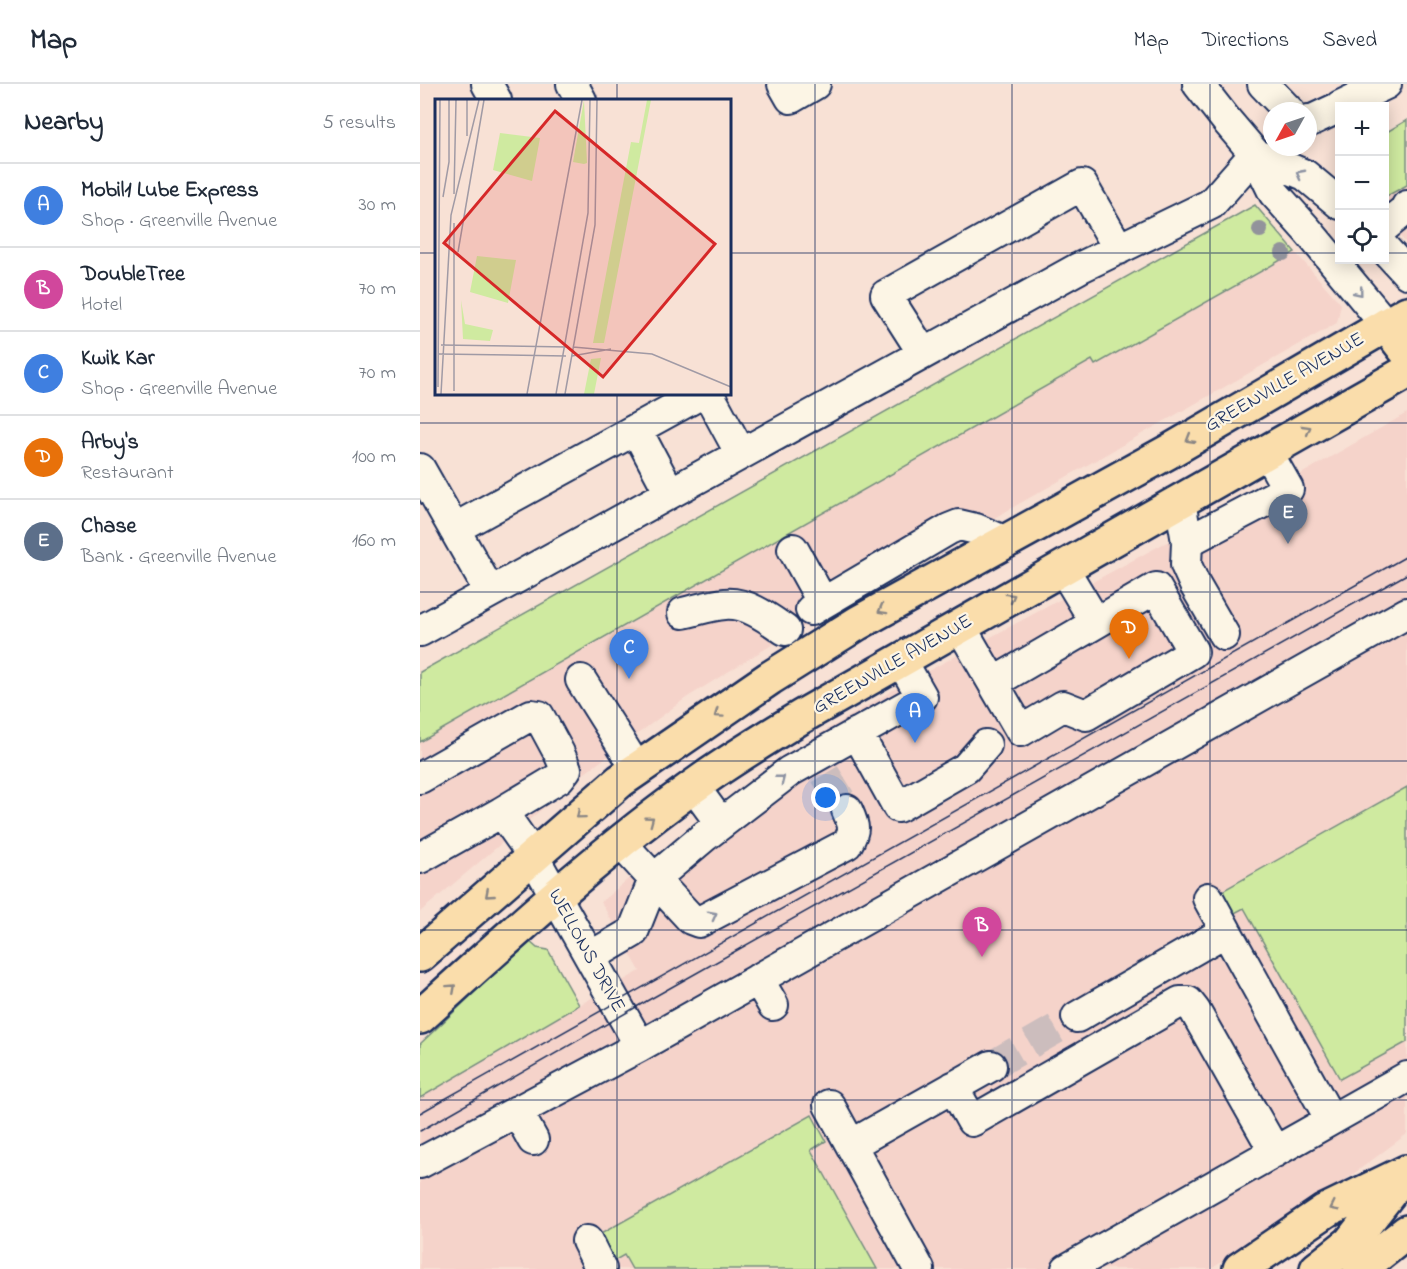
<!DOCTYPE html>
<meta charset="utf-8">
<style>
body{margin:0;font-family:"Indie Flower",sans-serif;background:#f2f2f3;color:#1f2937}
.controls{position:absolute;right:18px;top:18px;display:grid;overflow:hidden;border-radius:0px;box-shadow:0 3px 15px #0003}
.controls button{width:54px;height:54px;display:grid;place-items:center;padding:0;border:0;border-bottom:2px solid #e0e1e3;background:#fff;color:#1f2937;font:30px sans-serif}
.compass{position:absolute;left:843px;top:18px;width:54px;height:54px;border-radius:50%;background:#fff;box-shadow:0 3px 15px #0003;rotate:230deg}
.you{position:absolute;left:406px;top:714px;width:21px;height:21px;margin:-15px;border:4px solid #fff;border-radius:50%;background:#1a73e8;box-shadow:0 0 0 9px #1a73e833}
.badge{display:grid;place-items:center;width:39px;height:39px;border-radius:50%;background:#1b2f5e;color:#fff;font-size:20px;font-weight:700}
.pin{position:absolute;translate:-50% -50px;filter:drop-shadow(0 2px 3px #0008)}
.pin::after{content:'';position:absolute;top:32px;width:21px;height:18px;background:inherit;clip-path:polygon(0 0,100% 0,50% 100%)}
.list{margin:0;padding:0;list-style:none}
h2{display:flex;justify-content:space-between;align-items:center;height:78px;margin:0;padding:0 24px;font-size:26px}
h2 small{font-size:20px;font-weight:400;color:#747a83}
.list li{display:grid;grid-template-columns:39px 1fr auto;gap:18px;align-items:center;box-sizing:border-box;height:84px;padding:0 24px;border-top:2px solid #e0e1e3}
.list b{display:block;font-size:22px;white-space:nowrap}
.list p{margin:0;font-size:20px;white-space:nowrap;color:#747a83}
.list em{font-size:20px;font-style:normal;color:#747a83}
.icon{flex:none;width:33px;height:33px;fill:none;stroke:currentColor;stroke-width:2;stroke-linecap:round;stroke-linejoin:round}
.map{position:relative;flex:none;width:987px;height:1185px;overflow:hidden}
header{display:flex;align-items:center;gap:36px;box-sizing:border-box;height:84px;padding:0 30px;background:#fff;border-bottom:2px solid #e0e1e3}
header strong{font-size:28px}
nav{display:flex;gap:33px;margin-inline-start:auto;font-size:21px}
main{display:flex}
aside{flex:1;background:#fff}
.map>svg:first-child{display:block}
.built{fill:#f5d3ca}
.green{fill:#cfeaa0;stroke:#758c7f;stroke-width:1.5}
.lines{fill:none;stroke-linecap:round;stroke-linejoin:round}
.minor-tunnel{stroke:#ccbdbd;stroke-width:30;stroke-dasharray:30 15;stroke-linecap:butt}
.minor-casing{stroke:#1b2f5e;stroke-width:34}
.major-casing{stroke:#1b2f5e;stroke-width:38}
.highway-casing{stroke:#1b2f5e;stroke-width:38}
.minor{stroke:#fcf5e5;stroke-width:30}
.major{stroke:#faddab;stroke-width:33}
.highway{stroke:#faddab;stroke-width:33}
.tram{stroke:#1b2f5e;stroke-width:1.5}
.tree{fill:#92939b}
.oneway{stroke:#8c92a2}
.oneway2{stroke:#8a8684}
.grid{fill:none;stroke:#1b2f5e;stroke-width:1.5;stroke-opacity:0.55}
.labels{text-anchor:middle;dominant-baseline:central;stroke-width:4.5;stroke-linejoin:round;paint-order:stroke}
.street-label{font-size:20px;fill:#1b2f5e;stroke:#fcf5e5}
.inset-road{fill:none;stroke:#a09aa5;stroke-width:1.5}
.view{fill:#d62828;fill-opacity:0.15;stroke:#d62828;stroke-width:3}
.inset-edge{fill:none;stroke:#1b2f5e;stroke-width:3}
</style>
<header>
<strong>Map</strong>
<nav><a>Map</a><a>Directions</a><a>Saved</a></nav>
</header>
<main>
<aside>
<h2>Nearby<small>5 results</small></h2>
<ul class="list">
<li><span class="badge" style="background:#3f7fe0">A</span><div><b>Mobil1 Lube Express</b><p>Shop · Greenville Avenue</p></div><em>30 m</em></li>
<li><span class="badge" style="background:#d1479c">B</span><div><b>DoubleTree</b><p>Hotel</p></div><em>70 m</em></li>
<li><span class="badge" style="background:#3f7fe0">C</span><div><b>Kwik Kar</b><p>Shop · Greenville Avenue</p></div><em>70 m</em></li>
<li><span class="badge" style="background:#e8710a">D</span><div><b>Arby's</b><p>Restaurant</p></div><em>100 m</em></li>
<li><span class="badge" style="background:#5c6f8a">E</span><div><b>Chase</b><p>Bank · Greenville Avenue</p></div><em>160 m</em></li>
</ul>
</aside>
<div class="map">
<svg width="987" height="1185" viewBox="0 0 987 1185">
<rect width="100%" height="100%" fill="#f8e1d5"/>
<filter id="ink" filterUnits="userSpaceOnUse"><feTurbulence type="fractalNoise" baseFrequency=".0167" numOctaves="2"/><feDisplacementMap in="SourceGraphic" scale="12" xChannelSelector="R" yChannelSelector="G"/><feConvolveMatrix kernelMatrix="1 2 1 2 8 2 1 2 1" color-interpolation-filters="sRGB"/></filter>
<g filter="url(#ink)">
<path class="built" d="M987 101V160L965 135 964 113Z
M875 168 921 220 917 239 379 545 340 568 266 614 165 689 0 828V658L672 276 676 281Z
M987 329V1050L901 1114 791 1185H0V1013L154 924 220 887 181 818 258 753 356 676 475 605 741 461 848 409Z"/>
<path class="green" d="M987 36V101L965 113V49Z
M835 121 875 168 675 281 672 276 0 658V588Z
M987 703V958L920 995 824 824 807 833 795 811Z
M109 857 117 864 128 866 159 921 0 1014V960Z
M392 1031 406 1057 391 1066 457 1185H212L204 1171 192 1178 177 1152Z"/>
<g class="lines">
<path class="minor-tunnel" d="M405 690 427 726
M571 982 657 933"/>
<defs>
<path id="minor" d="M67 0 76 16
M152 0 161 16
M363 0 371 14 395 0
M778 0 807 37 835 70 854 109 888 147 966 241
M843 0 869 27
M920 22 966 0
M888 36 890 37 920 23
M835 70 885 91 920 120
M964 143 985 126 987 122
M964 164 987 189
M503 269 466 211 662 101 699 165
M288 309 321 370
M216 345 250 409
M0 385 70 508
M760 417 767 458 766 481 775 501 804 551
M34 445 282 309
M767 458 868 405 847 368
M373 465 403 519
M643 484 676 539
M391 526 529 445 539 441 556 445 586 458
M263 529C277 526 291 521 305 520 327 518 349 535 365 546
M540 542 601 647 643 622 666 631 773 568 736 504 573 599
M0 547 659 184 791 120 835 70
M161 596 217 685
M437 649 478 723 546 684 566 661
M0 694 111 631 119 632 139 669 146 685 139 694 82 728 113 772 220 962
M274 703 301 740
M200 758 234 795 285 752 370 687 502 613 481 576
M0 774 82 728
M788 814 806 847
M170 873 213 848 234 795 271 835 279 838 427 760C436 745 434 742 427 726
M338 895 353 921
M657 933 806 847 911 1036 987 993
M533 1003 552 1037 760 918H768L775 927 855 1068
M409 1021 499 1185
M97 1027 113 1056
M431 1061 571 982
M0 1079 220 962 987 529
M167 1157 181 1185
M647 1185 911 1036"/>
<path id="major" d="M966 241 987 268
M0 871 200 697 350 594 438 539 748 368 987 229
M0 933C92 850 183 766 284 695 315 673 348 653 381 633L987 288
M820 1185 905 1127 986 1088
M897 1185 930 1159 981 1094"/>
<path id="highway" d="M940 1185 987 1148"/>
</defs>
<use href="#minor" class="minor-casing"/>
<use href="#major" class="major-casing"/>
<use href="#highway" class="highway-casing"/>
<use href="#minor" class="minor"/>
<use href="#major" class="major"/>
<use href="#highway" class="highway"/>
<path class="tram" d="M0 1029 987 472
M0 1047 225 918 987 490"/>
</g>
<g class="tree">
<circle cx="840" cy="146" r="8"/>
<circle cx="863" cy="169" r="8"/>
</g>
<defs><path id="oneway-chevron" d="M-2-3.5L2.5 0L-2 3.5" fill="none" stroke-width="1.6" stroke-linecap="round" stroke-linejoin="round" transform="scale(1.5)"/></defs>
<g class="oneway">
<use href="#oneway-chevron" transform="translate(880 90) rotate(-152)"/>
<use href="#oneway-chevron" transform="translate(939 208) rotate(51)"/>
<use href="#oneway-chevron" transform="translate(361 695) rotate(-38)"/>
<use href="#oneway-chevron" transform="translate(293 831) rotate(-28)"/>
</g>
<g class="oneway2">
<use href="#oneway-chevron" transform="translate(887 345) rotate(-30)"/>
<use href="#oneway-chevron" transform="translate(770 355) rotate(149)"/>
<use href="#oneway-chevron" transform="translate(591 513) rotate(-30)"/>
<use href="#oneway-chevron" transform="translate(462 526) rotate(151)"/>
<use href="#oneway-chevron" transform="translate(298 630) rotate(145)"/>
<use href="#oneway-chevron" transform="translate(160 731) rotate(140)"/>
<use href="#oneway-chevron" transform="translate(230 736) rotate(-37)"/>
<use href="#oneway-chevron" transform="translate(69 810) rotate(139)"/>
<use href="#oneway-chevron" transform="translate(32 904) rotate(-42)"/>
<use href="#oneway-chevron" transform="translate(914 1123) rotate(154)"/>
</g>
</g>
<path class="grid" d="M197 0V16M395 0V1185M592 0V1185M790 0V1185M0 169H16M309 169H920M964 169H987M197 309V1185M0 339H987M0 508H987M0 677H987M0 846H987M0 1016H987"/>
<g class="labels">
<g class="street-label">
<text transform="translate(865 299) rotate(-30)">GREENVILLE AVENUE</text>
<text transform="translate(473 581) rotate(-30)">GREENVILLE AVENUE</text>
<text transform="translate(166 867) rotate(61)">WELLONS DRIVE</text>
</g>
</g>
<g transform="translate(15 15)">
<rect width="296" height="296" fill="#f8e1d5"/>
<path d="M149 1 152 64 149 65 138 63ZM212 1H216L169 244H158L196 43 204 44ZM65 34 105 39 97 82 58 71ZM42 157 81 161 73 204 35 193ZM26 201 30 225 58 231 55 242 28 240ZM166 259 159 295H149L156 260Z" fill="#cfeaa0"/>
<path class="inset-road" d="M32 37V1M19 95 21 1M8 98 14 63V1M23 153 49 1M6 246 133 248M138 248 217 255 296 288M4 255 131 257M137 257 176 250M3 288 5 1M19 292V124M6 295 16 116 44 1M92 295 147 1M121 295 153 114 155 1M130 295 160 126 162 1"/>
<path class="view" d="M120 12 280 145 168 278 9 144Z"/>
<rect width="296" height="296" class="inset-edge"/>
</g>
</svg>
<div class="controls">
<button>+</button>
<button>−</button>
<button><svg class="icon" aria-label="locate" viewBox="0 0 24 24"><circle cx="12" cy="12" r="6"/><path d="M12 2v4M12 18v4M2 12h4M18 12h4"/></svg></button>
</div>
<svg class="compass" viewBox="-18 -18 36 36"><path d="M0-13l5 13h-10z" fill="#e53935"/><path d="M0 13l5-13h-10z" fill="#747a83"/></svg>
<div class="you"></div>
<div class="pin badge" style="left:495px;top:659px;background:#3f7fe0">A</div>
<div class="pin badge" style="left:562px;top:873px;background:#d1479c">B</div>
<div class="pin badge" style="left:209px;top:595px;background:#3f7fe0">C</div>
<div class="pin badge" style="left:709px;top:575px;background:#e8710a">D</div>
<div class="pin badge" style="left:868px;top:460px;background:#5c6f8a">E</div>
</div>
</main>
